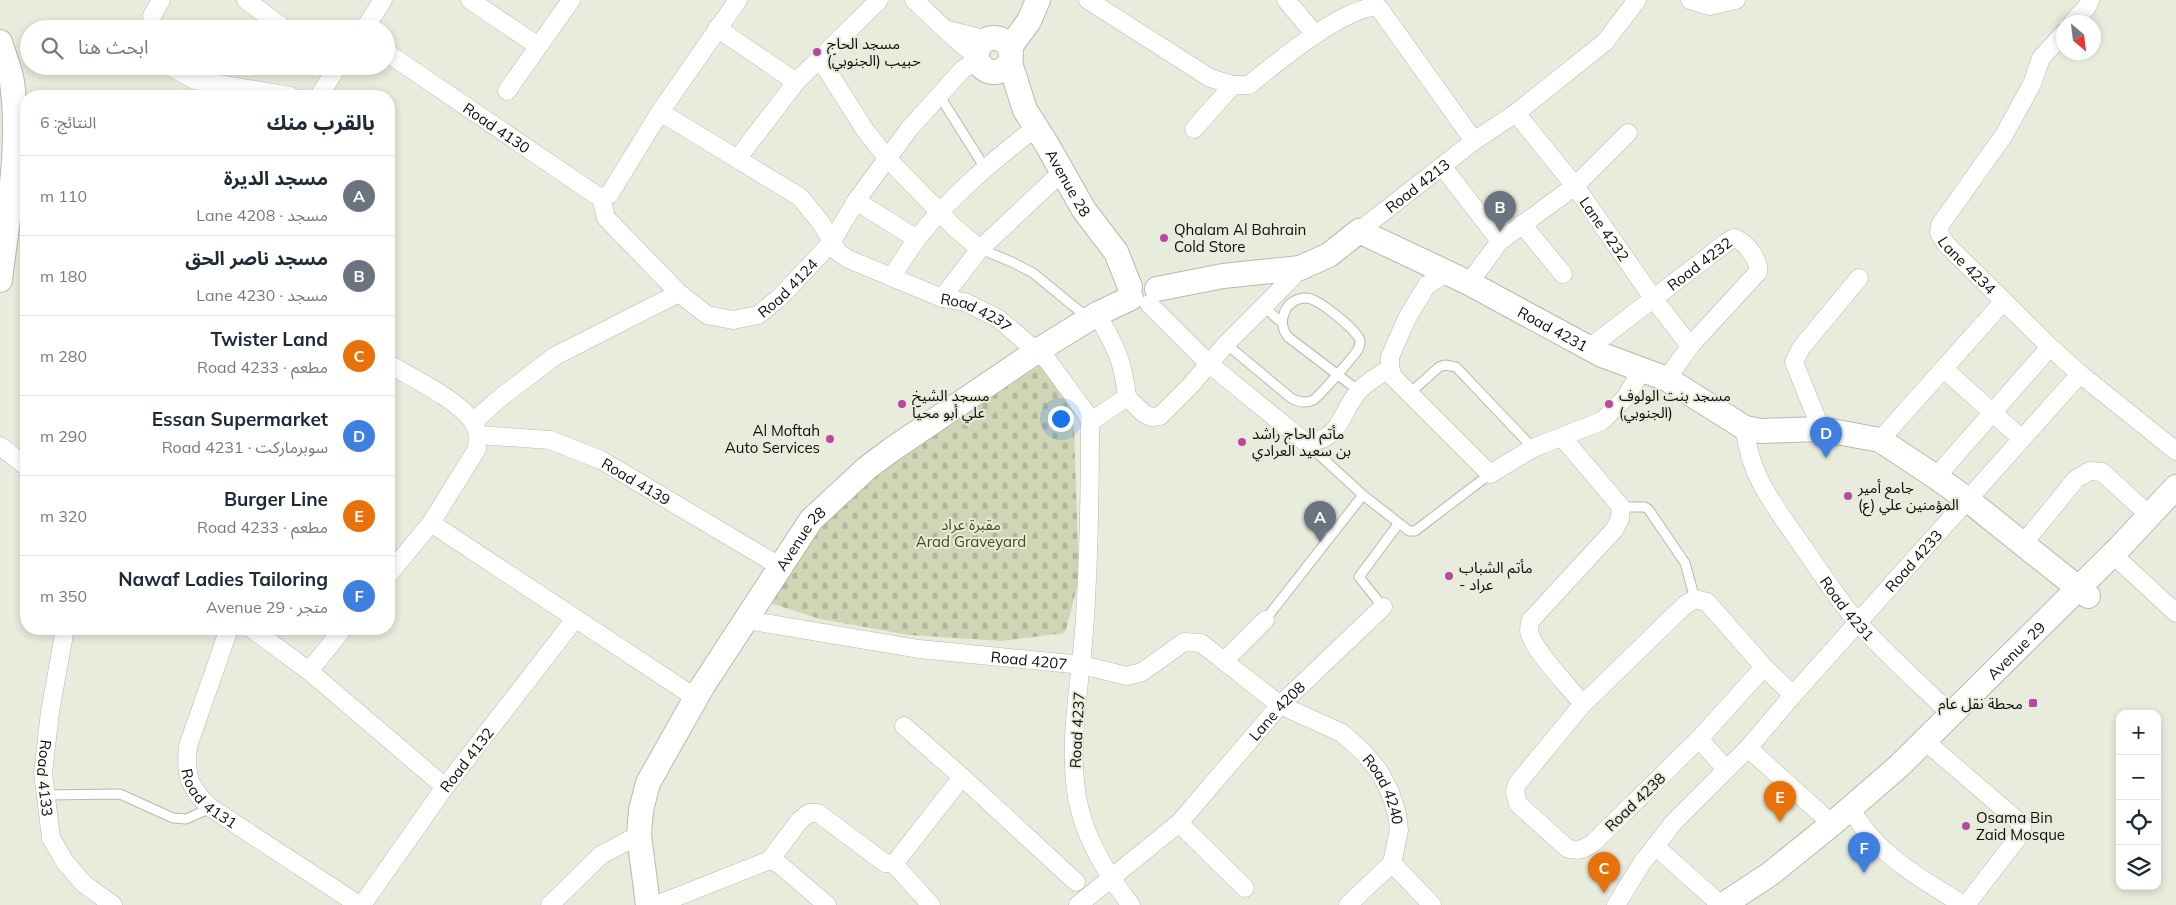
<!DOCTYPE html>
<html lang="ar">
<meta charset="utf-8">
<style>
body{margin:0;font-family:Mulish,"Noto Sans Arabic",sans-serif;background:#f6f6f7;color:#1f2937;direction:rtl}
.controls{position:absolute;right:15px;bottom:15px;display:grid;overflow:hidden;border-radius:10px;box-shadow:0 2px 8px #0003}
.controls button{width:45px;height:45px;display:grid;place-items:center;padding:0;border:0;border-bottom:1px solid #e0e1e3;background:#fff;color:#1f2937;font:25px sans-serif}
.compass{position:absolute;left:2056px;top:15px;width:45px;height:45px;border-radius:50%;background:#fff;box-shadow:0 2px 8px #0003;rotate:152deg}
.you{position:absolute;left:1060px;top:418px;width:18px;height:18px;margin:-12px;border:4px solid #fff;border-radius:50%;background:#1a73e8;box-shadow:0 0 0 8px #1a73e833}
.badge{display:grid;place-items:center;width:32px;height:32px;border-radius:50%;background:#bb47a0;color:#fff;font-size:16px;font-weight:700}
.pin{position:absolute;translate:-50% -41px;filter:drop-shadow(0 1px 2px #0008)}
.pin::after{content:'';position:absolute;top:26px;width:18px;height:15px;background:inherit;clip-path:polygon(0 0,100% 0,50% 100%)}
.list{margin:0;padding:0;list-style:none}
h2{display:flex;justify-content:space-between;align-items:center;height:65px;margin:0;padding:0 20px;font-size:21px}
h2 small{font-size:16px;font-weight:400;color:#747a83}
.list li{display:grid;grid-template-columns:32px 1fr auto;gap:15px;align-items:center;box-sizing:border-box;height:80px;padding:0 20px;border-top:1px solid #e0e1e3}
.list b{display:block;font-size:19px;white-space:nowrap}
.list p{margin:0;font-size:16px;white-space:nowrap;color:#747a83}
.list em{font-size:16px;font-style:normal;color:#747a83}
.icon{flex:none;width:28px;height:28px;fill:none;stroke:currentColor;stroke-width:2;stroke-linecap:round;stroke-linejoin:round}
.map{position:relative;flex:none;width:2176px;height:905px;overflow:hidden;direction:ltr}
.search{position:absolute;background:#fff;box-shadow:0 2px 8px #0003;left:20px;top:20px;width:375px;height:55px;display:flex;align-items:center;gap:12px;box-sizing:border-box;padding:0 18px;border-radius:28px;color:#747a83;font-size:19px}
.panel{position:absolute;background:#fff;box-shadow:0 2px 8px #0003;left:20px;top:90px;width:375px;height:545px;border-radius:20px;direction:rtl}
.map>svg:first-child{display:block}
.cemetery{fill:url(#cemetery-stones)}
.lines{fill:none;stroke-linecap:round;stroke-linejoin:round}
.lane-casing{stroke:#b7baab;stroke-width:11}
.street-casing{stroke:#b7baab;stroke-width:19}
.secondary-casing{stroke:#b7baab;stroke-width:26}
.lane{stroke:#fff;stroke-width:9}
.street{stroke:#fff;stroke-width:18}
.secondary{stroke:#fff;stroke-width:24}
.poi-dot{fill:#bb47a0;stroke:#e8ecdc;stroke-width:2}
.labels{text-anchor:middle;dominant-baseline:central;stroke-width:4;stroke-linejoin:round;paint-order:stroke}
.poi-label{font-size:15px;fill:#0d0e09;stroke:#e8ecdc;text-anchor:start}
.street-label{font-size:15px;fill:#0d0e09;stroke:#e8ecdc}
.park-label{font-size:15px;fill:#454d16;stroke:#e8ecdc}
</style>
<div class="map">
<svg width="2176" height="905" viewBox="0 0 2176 905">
<defs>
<pattern id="cemetery-stones" width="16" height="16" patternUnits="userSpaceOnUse" patternTransform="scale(1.25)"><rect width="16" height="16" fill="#cfd5b5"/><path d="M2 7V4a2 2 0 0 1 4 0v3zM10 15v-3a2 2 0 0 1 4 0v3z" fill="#b1b69a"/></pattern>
</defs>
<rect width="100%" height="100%" fill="#e8ecdc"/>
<path class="cemetery" d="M1045 362 1073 399 1079 580 1065 633 1001 641 909 635 820 619 767 602 821 522 874 468Z"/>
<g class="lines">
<defs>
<path id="lane" d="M939 95 985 168
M980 249 1012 262 1033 273 1088 318
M1264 307 1281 322
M1226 344 1291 398C1298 402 1305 404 1313 400 1318 398 1353 357 1357 351 1360 347 1360 344 1360 340 1355 329 1318 298 1306 298 1285 298 1276 322 1288 337L1359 391
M1410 393 1439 367 1445 365 1456 367 1533 448
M1305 442 1363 495 1409 531H1415L1490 474
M1621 507H1645L1649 510 1685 563 1695 599
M1383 607 1359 577 1399 523
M1265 620 1363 495
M46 795 120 794 173 818 186 819 211 808"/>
<g id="street">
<path d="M246 0 285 29"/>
<path d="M470 0 538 46"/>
<path d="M914 0C935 19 954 40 978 57"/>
<path d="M1088 0 1210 78 1233 85H1249C1271 67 1352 0 1379 8L1474 141"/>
<path d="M1286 0 1313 32"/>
<path d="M1690 0 1709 6 1736 0"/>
<path d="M152 16 161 0"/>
<path d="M2073 22 2087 7 2090 0"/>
<path d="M717 28 796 82"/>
<path d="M364 29 383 0"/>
<path d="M948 30 988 40"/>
<path id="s1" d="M2064 33 2041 58 2032 84 2004 135 1940 225 1939 233 1946 244 2050 347 2080 374 2176 451"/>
<path id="s2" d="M386 52 596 195 601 197 609 195 660 112 738 0"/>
<path d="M820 59 865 130 887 158 955 228 980 249"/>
<path d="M169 66 195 80 290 96"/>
<path d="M507 91 571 0"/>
<path d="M319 96 338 66"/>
<path id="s3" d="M660 112 800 197 821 223 838 252 848 259 942 298 965 302 999 319 1048 361 1086 413 1090 422C1090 492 1089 561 1084 631 1080 685 1068 743 1077 797 1084 836 1107 875 1131 905"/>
<path id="s4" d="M1516 113 1575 186 1653 298 1690 346"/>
<path d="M1194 129 1233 85"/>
<path d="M738 158 796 82 879 0"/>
<path d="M1442 166 1500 241"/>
<path id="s5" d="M601 197 606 218 679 293 707 315 733 320 758 315 779 298 831 243 856 201 909 129 963 69 978 60"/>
<path d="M856 201 917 239"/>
<path d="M1522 224 1563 274"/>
<path id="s6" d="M1359 231 1474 141 1516 113 1605 42 1637 0"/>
<path d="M1448 272 1427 285 1407 318 1390 357V368L1393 377 1490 474 1533 448 1602 421 1626 397 1641 371"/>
<path d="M891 277C900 265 908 251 917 239 950 196 993 161 1035 128"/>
<path d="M1469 283 1500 241 1575 186 1628 133"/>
<path d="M942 298 980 249 1062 172"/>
<path d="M1149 304 1208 363 1305 442C1341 442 1340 413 1358 392 1366 382 1380 375 1390 368"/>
<path d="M1097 314C1115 346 1123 359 1127 397"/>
<path id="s7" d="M1589 348 1727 242 1734 238C1745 241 1760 260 1758 272L1690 346 1667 379"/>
<path d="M389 364C411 377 460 401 473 422 479 430 478 439 477 449L431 523 389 574"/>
<path d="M1944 369 2022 439"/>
<path d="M473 422 500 398 555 356 679 293"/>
<path d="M1090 422 1127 397 1143 413 1151 417 1160 416 1190 386 1226 344 1287 283 1300 268"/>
<path id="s8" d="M1745 428C1748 471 1772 503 1796 537 1817 566 1836 598 1859 624 1888 656 1921 685 1952 715"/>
<path d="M1821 429 1794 362 1801 348 1859 278"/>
<path id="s9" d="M478 435 550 440 601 460 781 567"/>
<path d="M1562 437 1621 507 1620 519 1614 530 1531 620C1529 625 1528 629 1530 635 1537 654 1569 687 1583 704"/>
<path d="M1880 440 2003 302"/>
<path d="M0 446 26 466"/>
<path d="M1936 477 2050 347"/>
<path d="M431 523 696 698"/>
<path d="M2023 544 2076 479 2090 471 2102 472 2150 516"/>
<path d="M2121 562 2176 613"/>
<path id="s10" d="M747 620 919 649 1082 665 1127 676 1142 672 1184 642 1201 643 1280 705 1342 733 1363 752 1379 771 1390 792 1397 814 1399 830 1392 863 1348 905"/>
<path id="s11" d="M65 629 50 712 43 773 51 838 65 862 84 884 113 905"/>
<path id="s12" d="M229 629 188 746C185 776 189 788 211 808L359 905"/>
<path d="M252 629 309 671 445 787"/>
<path d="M1225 660 1265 620"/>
<path d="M1764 667 1699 739 1593 843C1584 849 1578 852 1567 848L1518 804 1515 792 1517 784 1583 704 1685 605 1695 599 1707 602 1764 667 1793 695"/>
<path d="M309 671 343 629"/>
<path d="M904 726 962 777"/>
<path d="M1699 739 1726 769"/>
<path d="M1748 748 1832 824"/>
<path d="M1933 748 2018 821 2022 828 2020 835 1966 905"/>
<path d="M1850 809C1857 818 1863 828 1871 837 1896 865 1932 886 1964 905"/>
<path d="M1179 823 1245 888"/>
<path d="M1655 846 1721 905"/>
<path d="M770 860 800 820 809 813H818L885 863 894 864 962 777 1076 882"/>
<path d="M1392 863 1432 905"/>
<path d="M894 864 931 905"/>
<path id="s13" d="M362 905 445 787 575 619"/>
<path d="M550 905 601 855 639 835"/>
<path d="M656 905 770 860 779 864 827 905"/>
<path id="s14" d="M1078 905 1179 823 1280 705 1383 607"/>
<path id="s15" d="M1616 905 1642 863 1674 822 1748 748 1793 695 2080 374"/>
</g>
<g id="secondary">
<circle cx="994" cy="55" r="17"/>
<path d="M0 42C4 55 10 69 12 82 21 148 8 214 0 280"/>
<path d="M1010 47 1029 21 1038 0"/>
<path id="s16" d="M1010 63 1025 110 1046 143 1084 210 1116 252 1130 287"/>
<path id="s17" d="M1157 289 1223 276 1300 268 1329 255 1359 231 1469 283 1602 355 1667 379 1745 428 1761 431 1821 429 1880 440 1936 477 1968 500 2088 596"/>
<path id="s18" d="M648 905 639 835 641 810 648 783 702 687 811 520 867 468 891 450 1037 351 1097 314 1131 298"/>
<path id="s19" d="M1723 905 1770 874 1832 824 1898 767 2120 547 2176 487"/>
</g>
</defs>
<use href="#lane" class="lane-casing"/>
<use href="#street" class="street-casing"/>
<use href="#secondary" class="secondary-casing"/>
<use href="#lane" class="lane"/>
<use href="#street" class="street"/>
<use href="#secondary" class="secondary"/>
</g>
<g class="poi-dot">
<circle cx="817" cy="52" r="5"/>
<circle cx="1164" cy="238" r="5"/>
<circle cx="902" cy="404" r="5"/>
<circle cx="1609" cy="404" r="5"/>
<circle cx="830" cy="439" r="5"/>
<circle cx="1242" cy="442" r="5"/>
<circle cx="1848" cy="496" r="5"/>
<circle cx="1449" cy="576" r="5"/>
<rect x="2028" y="698" width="10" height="10" rx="2.5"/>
<circle cx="1966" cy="826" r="5"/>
</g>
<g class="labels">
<g class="poi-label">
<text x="827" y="43">مسجد الحاج<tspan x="827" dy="17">حبيب (الجنوبي)</tspan></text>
<text x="1174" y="229">Qhalam Al Bahrain<tspan x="1174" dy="17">Cold Store</tspan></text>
<text x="912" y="395">مسجد الشيخ<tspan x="912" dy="17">علي أبو محيا</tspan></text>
<text x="1619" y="395">مسجد بنت الولوف<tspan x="1619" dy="17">(الجنوبي)</tspan></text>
<text x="820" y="430" text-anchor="end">Al Moftah<tspan x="820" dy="17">Auto Services</tspan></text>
<text x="1252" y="433">مأتم الحاج راشد<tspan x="1252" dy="17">بن سعيد العرادي</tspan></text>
<text x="1858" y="487">جامع أمير<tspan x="1858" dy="17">المؤمنين علي (ع)</tspan></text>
<text x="1459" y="567">مأتم الشباب<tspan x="1459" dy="17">- عراد</tspan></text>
<text x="2023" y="703" text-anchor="end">محطة نقل عام</text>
<text x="1976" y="817">Osama Bin<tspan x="1976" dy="17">Zaid Mosque</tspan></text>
</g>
<g class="street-label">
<text stroke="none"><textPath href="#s2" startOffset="134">Road 4130</textPath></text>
<text stroke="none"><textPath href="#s16" startOffset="134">Avenue 28</textPath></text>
<text stroke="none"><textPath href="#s6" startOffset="74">Road 4213</textPath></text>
<text stroke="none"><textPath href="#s4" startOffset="146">Lane 4232</textPath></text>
<text stroke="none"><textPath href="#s1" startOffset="281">Lane 4234</textPath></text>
<text stroke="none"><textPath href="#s7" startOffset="139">Road 4232</textPath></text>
<text stroke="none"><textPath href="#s5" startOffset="254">Road 4124</textPath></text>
<text stroke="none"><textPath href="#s3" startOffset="382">Road 4237</textPath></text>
<text stroke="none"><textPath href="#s17" startOffset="432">Road 4231</textPath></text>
<text stroke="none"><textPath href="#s9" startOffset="168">Road 4139</textPath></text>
<text stroke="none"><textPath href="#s18" startOffset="412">Avenue 28</textPath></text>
<text stroke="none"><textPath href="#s15" startOffset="456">Road 4233</textPath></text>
<text stroke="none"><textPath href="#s8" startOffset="210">Road 4231</textPath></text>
<text stroke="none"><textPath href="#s19" startOffset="389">Avenue 29</textPath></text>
<text stroke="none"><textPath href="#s10" startOffset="285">Road 4207</textPath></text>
<text stroke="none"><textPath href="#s14" startOffset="279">Lane 4208</textPath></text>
<text transform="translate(1077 730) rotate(-87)">Road 4237</text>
<text stroke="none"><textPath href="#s13" startOffset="179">Road 4132</textPath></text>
<text stroke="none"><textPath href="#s11" startOffset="151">Road 4133</textPath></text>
<text stroke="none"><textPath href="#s10" startOffset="709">Road 4240</textPath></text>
<text stroke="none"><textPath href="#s12" startOffset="185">Road 4131</textPath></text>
<text transform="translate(1635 802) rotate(-44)">Road 4238</text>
</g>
<g class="park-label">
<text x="971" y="524">مقبرة عراد<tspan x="971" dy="17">Arad Graveyard</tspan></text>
</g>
</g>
</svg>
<div class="controls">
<button>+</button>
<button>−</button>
<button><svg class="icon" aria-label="locate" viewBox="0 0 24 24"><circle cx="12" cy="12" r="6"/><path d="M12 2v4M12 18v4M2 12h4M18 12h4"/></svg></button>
<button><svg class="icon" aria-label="layers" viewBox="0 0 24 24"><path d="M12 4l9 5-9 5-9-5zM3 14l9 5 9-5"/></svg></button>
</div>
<svg class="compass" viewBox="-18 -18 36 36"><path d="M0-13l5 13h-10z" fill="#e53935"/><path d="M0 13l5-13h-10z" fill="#747a83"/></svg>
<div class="you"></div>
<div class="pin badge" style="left:1320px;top:542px;background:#6b7280">A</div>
<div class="pin badge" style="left:1500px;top:232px;background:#6b7280">B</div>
<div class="pin badge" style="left:1604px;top:893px;background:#e8710a">C</div>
<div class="pin badge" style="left:1826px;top:458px;background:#3f7fe0">D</div>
<div class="pin badge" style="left:1780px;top:822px;background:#e8710a">E</div>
<div class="pin badge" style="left:1864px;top:873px;background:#3f7fe0">F</div>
<div class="search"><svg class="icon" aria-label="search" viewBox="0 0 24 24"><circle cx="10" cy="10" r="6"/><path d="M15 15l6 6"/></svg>ابحث هنا</div>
<section class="panel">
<h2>بالقرب منك<small>النتائج: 6</small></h2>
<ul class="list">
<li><span class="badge" style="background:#6b7280">A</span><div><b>مسجد الديرة</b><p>مسجد · Lane 4208</p></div><em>110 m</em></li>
<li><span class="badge" style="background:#6b7280">B</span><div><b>مسجد ناصر الحق</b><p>مسجد · Lane 4230</p></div><em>180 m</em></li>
<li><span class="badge" style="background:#e8710a">C</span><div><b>Twister Land</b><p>مطعم · Road 4233</p></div><em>280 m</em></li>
<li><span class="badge" style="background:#3f7fe0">D</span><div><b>Essan Supermarket</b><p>سوبرماركت · Road 4231</p></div><em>290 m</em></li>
<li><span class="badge" style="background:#e8710a">E</span><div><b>Burger Line</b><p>مطعم · Road 4233</p></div><em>320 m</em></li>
<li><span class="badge" style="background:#3f7fe0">F</span><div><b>Nawaf Ladies Tailoring</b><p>متجر · Avenue 29</p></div><em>350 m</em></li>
</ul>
</section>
</div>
